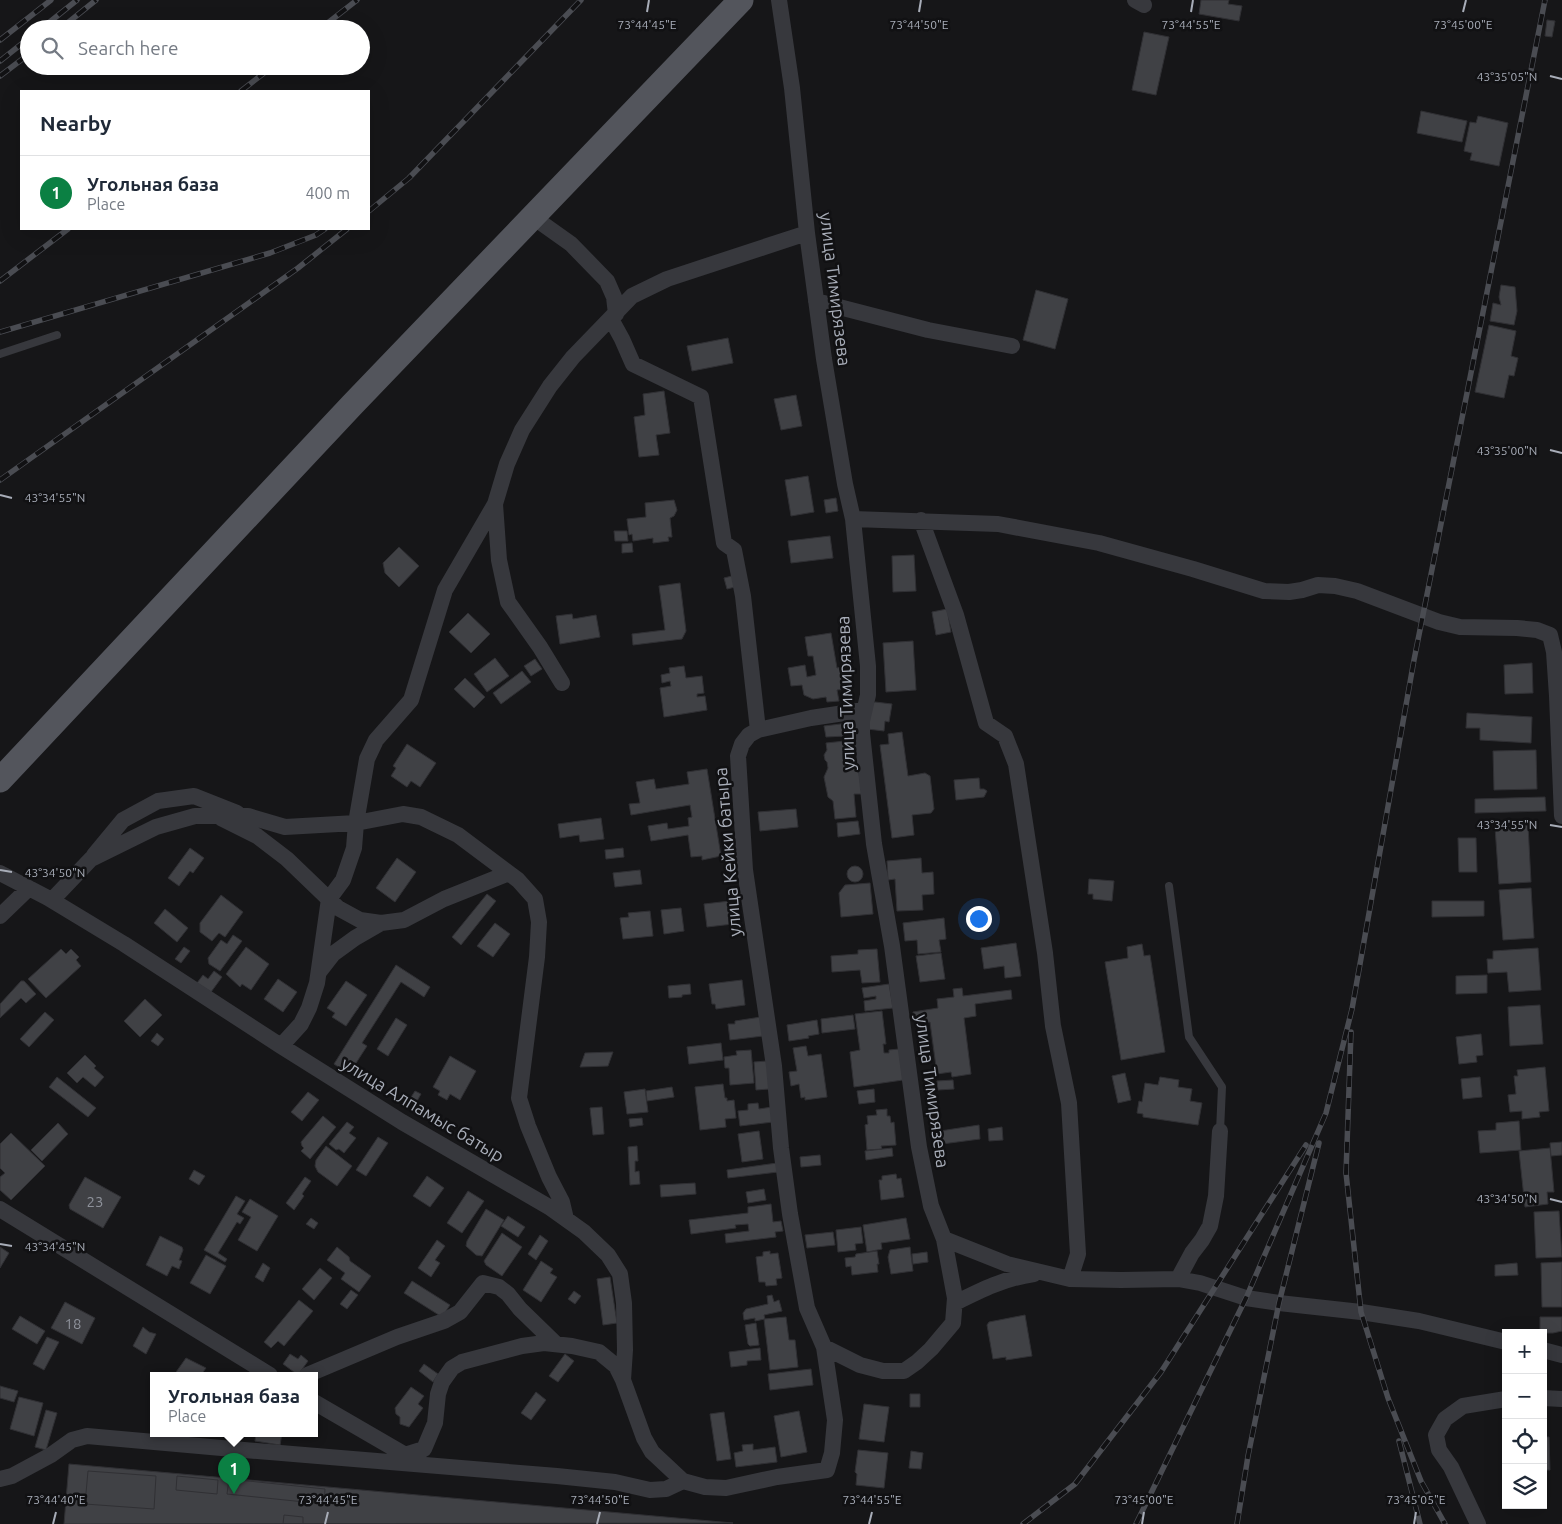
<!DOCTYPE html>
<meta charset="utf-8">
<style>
body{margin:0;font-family:Ubuntu,sans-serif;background:#f6f6f7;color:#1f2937}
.controls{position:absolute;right:15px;bottom:15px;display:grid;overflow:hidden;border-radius:0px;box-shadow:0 5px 20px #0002}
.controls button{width:45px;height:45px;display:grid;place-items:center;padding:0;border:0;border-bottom:1px solid #e0e1e3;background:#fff;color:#1f2937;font:25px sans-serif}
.you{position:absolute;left:978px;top:918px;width:18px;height:18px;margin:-12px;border:4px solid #fff;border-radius:50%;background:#1a73e8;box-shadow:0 0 0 8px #1a73e833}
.badge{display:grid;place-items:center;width:32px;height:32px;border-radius:50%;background:#0b8043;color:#fff;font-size:16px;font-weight:700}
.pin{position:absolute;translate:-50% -41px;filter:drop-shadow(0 1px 2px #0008)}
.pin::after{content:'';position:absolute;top:26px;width:18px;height:15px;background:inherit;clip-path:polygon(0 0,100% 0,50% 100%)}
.popup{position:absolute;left:150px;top:1372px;width:168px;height:65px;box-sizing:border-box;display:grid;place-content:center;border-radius:0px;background:#fff;filter:drop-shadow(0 1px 4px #0005);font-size:16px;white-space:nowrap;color:#747a83}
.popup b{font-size:19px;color:#1f2937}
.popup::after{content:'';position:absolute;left:50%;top:100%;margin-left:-10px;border:10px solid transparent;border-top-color:#fff}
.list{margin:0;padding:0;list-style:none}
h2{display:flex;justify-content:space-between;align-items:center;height:65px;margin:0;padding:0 20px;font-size:21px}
h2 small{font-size:16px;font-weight:400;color:#747a83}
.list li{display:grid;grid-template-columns:32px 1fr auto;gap:15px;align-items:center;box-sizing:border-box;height:75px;padding:0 20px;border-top:1px solid #e0e1e3}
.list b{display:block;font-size:19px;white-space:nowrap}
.list p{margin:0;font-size:16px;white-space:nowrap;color:#747a83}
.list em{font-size:16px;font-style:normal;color:#747a83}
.icon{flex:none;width:28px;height:28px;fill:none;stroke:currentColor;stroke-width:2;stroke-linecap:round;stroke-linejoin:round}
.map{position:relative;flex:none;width:1562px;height:1524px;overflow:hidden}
.search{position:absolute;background:#fff;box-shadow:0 5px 20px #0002;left:20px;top:20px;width:350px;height:55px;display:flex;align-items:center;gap:12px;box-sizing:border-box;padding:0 18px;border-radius:28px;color:#747a83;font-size:19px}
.panel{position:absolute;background:#fff;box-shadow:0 5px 20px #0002;left:20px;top:90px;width:350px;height:140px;border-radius:0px}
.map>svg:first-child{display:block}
.building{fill:#404145;stroke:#303034}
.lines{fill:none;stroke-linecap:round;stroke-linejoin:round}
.service{stroke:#37383d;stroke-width:8}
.minor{stroke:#37383d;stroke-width:16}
.primary{stroke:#53555c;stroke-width:25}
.rail-casing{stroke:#4a4c52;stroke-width:5.5}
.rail{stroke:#111113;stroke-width:4;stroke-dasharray:11;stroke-linecap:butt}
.ticks{fill:none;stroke:#a8adb8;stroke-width:2}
.labels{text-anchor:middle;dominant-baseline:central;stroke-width:5;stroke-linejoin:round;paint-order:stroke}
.number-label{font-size:15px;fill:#8e929b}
.street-label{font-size:18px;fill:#a8adb8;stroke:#111113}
.ticks-label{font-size:12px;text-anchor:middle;fill:#a8adb8;stroke:#111113;stroke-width:5;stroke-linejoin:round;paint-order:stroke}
</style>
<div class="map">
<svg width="1562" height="1524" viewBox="0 0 1562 1524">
<rect width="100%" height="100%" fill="#161618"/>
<path class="building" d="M1201 0H1229L1228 4 1242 6 1239 21 1199 14Z
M1547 20 1555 21 1552 37 1545 36Z
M1144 32 1169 37 1156 95 1132 90Z
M1421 111 1467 121 1462 142 1417 133Z
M1478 116 1508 123 1499 166 1470 160 1472 153 1464 151 1470 122 1476 123Z
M1501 285 1515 287 1517 311 1514 325 1490 321 1493 303 1501 305 1499 297Z
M1036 290 1068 299 1055 349 1023 340Z
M1489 325 1516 331 1511 356 1518 358 1514 376 1509 375 1504 398 1475 392Z
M728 338 733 363 692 371 687 346Z
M664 391 670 433 656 435 659 455 639 457 634 417 645 415 643 394Z
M796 395 802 426 781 430 774 399Z
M808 476 814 512 791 516 785 480Z
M836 498 838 511 826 513 824 500Z
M674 500 677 510 674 516 670 518 672 537H668L669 541 653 543V538L633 541 632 534 629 535 627 519 646 517 645 503Z
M614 531H627L628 541H615Z
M830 536 833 558 791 563 788 541Z
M632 543 633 552 622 553V544Z
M399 547 419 566 399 587 385 573 383 563Z
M914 555 916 591 893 592 892 556Z
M732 576 735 587 727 589 724 578Z
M680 583 686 631 682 639 633 645 632 634 665 630 659 586Z
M947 609 951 632 936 635 932 612Z
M468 613 490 634 471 653 449 632Z
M572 614 573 619 596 615 600 637 560 644 556 616Z
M831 633 837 668 842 667 846 689 837 690 839 701 827 702 826 697 813 699 804 695 802 685 791 686 788 668 805 665 807 677 816 675 813 656H808L805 637Z
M913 641 916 690 886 692 883 643Z
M495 658 509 676 487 692 474 674Z
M535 659 542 669 531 676 524 666Z
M1532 663 1533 693 1505 694 1504 665Z
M684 666 686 678 702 676 704 693 697 694V697L705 696 707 710 664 717 660 688 671 686 670 681 662 683 661 675 670 673 669 668Z
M522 671 531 682 501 704 493 693Z
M465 678 485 697 474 708 454 689Z
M875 702 892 704 889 722 885 721 884 731 867 729 870 706Z
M1467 713 1532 717 1531 743 1480 740V728H1466Z
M849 723 855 725 858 747 848 749 846 736 826 737 824 726Z
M902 732 908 776 925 773 930 776 934 809 931 813 912 815 914 835 892 838 880 745 889 744 888 734Z
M845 741 848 767 858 766 862 794H854L856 817 835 819 833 801 828 797 824 777 828 768 827 762 825 760 824 755 827 750 826 743Z
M407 744 436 763 420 787 411 781 407 787 391 776 396 768 393 766Z
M1536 750 1537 789 1494 790 1493 751Z
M707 769 721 856 702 860V856L691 857 688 835 651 841 648 826 667 823 668 829 689 826 688 818 692 817 690 805 631 815 629 804 640 803 636 782 654 779 656 789 689 784 687 772Z
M979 778 980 789H984L987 791 984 797 956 800 954 780Z
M1545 797 1546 811 1475 813V799Z
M796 809 798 827 760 831 758 812Z
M601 818 604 839 580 842 579 835 560 838 558 824Z
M858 821 860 834 838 837 837 823Z
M1528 825 1531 882 1499 884 1495 827Z
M1458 838H1476L1477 872H1459Z
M190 848 204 858 193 873 190 871 179 886 168 878Z
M623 848 624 857 606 859 605 850Z
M397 858 416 872 395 902 376 888Z
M921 858 922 873 933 872 934 894 922 895 923 910 897 911 895 879 888 880 887 861Z
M847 874a8 8 0 1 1 16 0a8 8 0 1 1-16 0Z
M640 870 642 884 615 887 613 873Z
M1089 879 1114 881 1112 901 1093 899V894H1088Z
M870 883 873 914 841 917 839 893 845 885Z
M1531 888 1534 938 1503 940 1499 890Z
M487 894 496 901 461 945 452 937Z
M221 895 243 912 225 937 219 933 212 941 200 932V923Z
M730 901 733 924 707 927 704 904Z
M1432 901H1484V916L1432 917Z
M681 908 684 931 664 934 661 910Z
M165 909 188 928 177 942 154 923Z
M650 911 653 936 623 939 620 918 629 917 628 913Z
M944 918 946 939 939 940 941 952 918 954 917 940 905 941 903 923Z
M495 923 510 934 493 957 477 946Z
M233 935 242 941 220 971 209 964 208 958 221 940 227 944Z
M1016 943 1021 976 1005 978 1004 966 984 969 981 948Z
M1142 944 1144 956 1150 955 1165 1052 1121 1060 1105 962 1128 958 1127 947Z
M184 947 190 951 181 963 175 959Z
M246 947 269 964 251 990 242 984 240 987 226 974Z
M1538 948 1541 990 1509 992 1507 972 1488 973 1487 959H1493V951Z
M61 949 66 954 71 949 79 957 76 960 81 966 46 998 28 979Z
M877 949 880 982 862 983 860 970 832 972 831 956 858 954V950Z
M941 953 945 979 920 982 916 956Z
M396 965 430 987 424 997 401 982 362 1043 367 1046 349 1074 334 1064Z
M214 971 222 977 211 992 197 983 203 975 208 979Z
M1487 975V993L1456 994V976Z
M278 979 297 992 283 1012 264 999Z
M742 980 745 1005 716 1009 715 1004H712L709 984Z
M21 981H24L36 994 26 1003 21 998 0 1018V1004Z
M346 981 367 995 346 1026 332 1017 335 1013 327 1008Z
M690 984 691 994 682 995V997L669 998 668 986Z
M889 984 893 1008 865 1011 864 1001 876 999V996L864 998 862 988Z
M962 988 963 996 1011 990 1012 999 975 1004 976 1016 964 1018 971 1074 952 1077 951 1072 937 1074 930 1022 915 1023 913 1012 938 1008 937 999 954 997 953 989Z
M145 999 162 1015 140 1037 124 1021Z
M1540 1005 1543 1044 1510 1046 1508 1007Z
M882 1011 886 1044H883L884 1053H889V1050L899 1049 903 1080 854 1087 850 1052 860 1050 855 1014Z
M45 1012 54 1020 29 1047 20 1039Z
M853 1015 855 1029 822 1033 821 1019Z
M761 1017 763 1036 730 1040 728 1024H735V1021Z
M396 1018 407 1025 388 1056 377 1049Z
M817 1020 819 1034 808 1036 809 1038 789 1041 787 1025Z
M157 1033 164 1039 158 1046 151 1041Z
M1481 1034 1483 1055 1476 1056 1477 1062 1459 1064 1456 1037Z
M721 1043 723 1060 689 1064 687 1047Z
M806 1046 808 1056 821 1054 827 1097 805 1100V1097L801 1098 799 1084 791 1086 789 1072 797 1071 793 1048Z
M751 1050 754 1083 730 1085 729 1068H725L724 1057 737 1055 736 1051Z
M613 1052 608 1066 580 1067 585 1053Z
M85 1055 96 1066 94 1068 104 1077 95 1087 83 1077 77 1083 67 1073Z
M450 1056 476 1071 460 1100 450 1094 447 1100 438 1095 440 1091 433 1087Z
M767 1061 770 1089 756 1090 754 1062Z
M1545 1067 1549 1111 1539 1112 1540 1117 1522 1119V1111L1510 1112 1508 1095 1516 1094 1514 1076H1518L1517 1070Z
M1125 1073 1131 1100 1118 1103 1112 1076Z
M57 1077 96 1108 88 1117 49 1087Z
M1160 1077 1179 1080 1178 1087 1192 1089 1190 1101 1202 1103 1198 1125 1143 1117V1114L1137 1113 1139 1101 1142 1102 1145 1083 1158 1085Z
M1480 1077 1482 1097 1463 1099 1461 1079Z
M953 1080 954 1089 938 1090 937 1081Z
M723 1084 725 1098H727V1101L734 1100 736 1118 725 1119 726 1127 700 1130 695 1087Z
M672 1087 674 1097 647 1101 646 1091Z
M645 1089 648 1112 627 1114 624 1092Z
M874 1089 875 1102 859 1104 857 1091Z
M415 1091 421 1094 413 1108 409 1106 408 1102Z
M308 1092 319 1100 302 1121 291 1112Z
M758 1103 759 1109 772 1107 773 1122 740 1126 738 1111 748 1110V1104Z
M602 1107 604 1134 593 1135 590 1108Z
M887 1109V1116H890L891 1123 894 1122 896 1145 881 1146 882 1149 867 1150 865 1125 868 1124 867 1116 877 1115 876 1110Z
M323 1116 336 1127 310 1159 301 1151 304 1148 302 1146 301 1142Z
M642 1118 643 1125 630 1127 629 1119Z
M1519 1121 1521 1150 1480 1153 1478 1131 1496 1130V1123Z
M347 1122 354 1127 349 1133 356 1138 344 1153 339 1149 336 1150 329 1144Z
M58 1123 68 1134 42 1161 31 1150Z
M979 1125 980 1139 942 1144 940 1131Z
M1002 1127 1003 1140 989 1141 988 1129Z
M759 1131 763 1159 742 1162 738 1134Z
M11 1133 45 1166 11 1200 0 1190V1177L5 1173 0 1168V1144Z
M378 1137 388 1143 366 1176 356 1170Z
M1562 1142V1155L1551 1156 1550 1143Z
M326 1146 352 1166 337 1186 318 1172 315 1166 316 1160Z
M637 1146 638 1161H635V1172L639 1171 640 1184 630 1185 628 1147Z
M892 1148 893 1156 866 1160 865 1151Z
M1550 1148 1554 1192H1547L1548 1204 1525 1207 1519 1151Z
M820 1155 821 1165 801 1167 800 1157Z
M777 1163 778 1172 728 1178 727 1170Z
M194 1170 205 1176 199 1185 189 1179Z
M896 1174 897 1179 901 1178 904 1197 881 1200 879 1180H882V1176Z
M427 1176 444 1188 430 1207 413 1196Z
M85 1177 121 1197 103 1228 70 1209 69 1205Z
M305 1177 311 1181 302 1194 304 1196 294 1210 286 1203Z
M695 1183 696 1194 661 1197 660 1185Z
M764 1189 766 1200 748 1203 746 1192Z
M468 1191 484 1201 462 1233 447 1223Z
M236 1196 245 1201 237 1214 244 1218 240 1224 237 1222 218 1253 227 1259 225 1262 204 1250Z
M250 1199 278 1216 257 1251 238 1240 251 1217 242 1212Z
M771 1204 773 1222 781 1221 783 1231 775 1232 776 1237 726 1243 725 1234 749 1231 748 1224 735 1225 736 1228 691 1234 689 1220 748 1213V1207Z
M486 1209 504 1220 482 1256 476 1255 466 1246 467 1241Z
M1559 1211 1562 1257 1536 1258 1534 1212Z
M508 1216 525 1227 518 1237 501 1226Z
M311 1218 318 1223 314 1229 306 1224Z
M906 1218 910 1239 881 1243 882 1249 867 1252 863 1225Z
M861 1227 863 1243 855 1244 856 1250 838 1252 836 1230Z
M833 1232 835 1245 807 1248 805 1235Z
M502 1233 522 1247 502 1276 486 1265 484 1261Z
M540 1235 548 1241 536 1260 528 1254Z
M160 1236 182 1247 183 1250 179 1260 182 1261 179 1269 172 1266 167 1276 146 1265Z
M437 1240 445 1246 435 1260 440 1263 431 1277 418 1268Z
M0 1247 9 1253 0 1268Z
M337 1247 349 1257 350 1261 371 1276 359 1292 341 1279 345 1273 327 1260Z
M910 1247 913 1271 891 1274 888 1257 890 1250Z
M770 1251V1254L778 1253 782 1278 776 1279 777 1285 766 1286 765 1282H759L756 1257 763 1256V1252Z
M877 1251 879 1264H877L878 1272 852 1275 851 1266 846 1267 845 1258 855 1257 856 1254Z
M927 1252 928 1262 913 1264 912 1254Z
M206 1255 226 1266 210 1294 190 1283Z
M541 1261 553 1269 550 1273 557 1277 541 1302 523 1290Z
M1562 1262V1307H1542L1541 1263Z
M263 1263 270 1268 263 1282 255 1277Z
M1517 1263 1518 1275 1495 1276V1265Z
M320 1268 332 1278 314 1300 302 1289Z
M610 1277 617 1323 603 1325 597 1279Z
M412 1281 450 1305 442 1317 404 1293Z
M351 1290 358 1295 347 1309 340 1304Z
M574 1291 581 1296 575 1304 568 1299Z
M772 1295 774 1302 779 1300 782 1311 764 1315 765 1319 755 1321V1318L744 1320 743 1313 746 1309 768 1304 767 1296Z
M299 1300 313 1311 284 1346 278 1341 271 1348 264 1342Z
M65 1302 95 1318 82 1344 51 1328Z
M1025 1315 1032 1356 1006 1360V1357L993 1359 987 1325 989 1322Z
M20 1316 45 1331 37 1344 12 1329Z
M786 1317 789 1340H795L798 1367 770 1370 764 1319Z
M1540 1317H1562V1331L1553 1333H1540Z
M756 1323 759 1345 750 1346 748 1344 745 1325Z
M143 1327 149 1332 156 1334 146 1354 133 1346Z
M47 1337 59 1342 44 1370 33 1364Z
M760 1348 761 1360 747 1361V1365L731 1367 729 1352Z
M290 1354 298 1359 301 1355 308 1361 298 1375 283 1364Z
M565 1354 574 1361 558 1382 549 1376Z
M186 1358 206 1368 201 1375H174Z
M424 1364 438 1374 433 1382 419 1371Z
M811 1369 813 1385 770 1390 768 1374Z
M0 1386 18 1391 14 1402 0 1398Z
M411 1387 424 1396 418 1404 423 1408 409 1427 400 1424V1417L396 1414 395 1408Z
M536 1392 546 1400 531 1420 521 1413Z
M910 1394H920V1407H910Z
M19 1397 43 1403 34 1436 10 1429Z
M864 1404 889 1407 884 1442 859 1439Z
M46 1410 57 1413 46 1450 35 1447Z
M799 1411 807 1452 781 1457 774 1416Z
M724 1412 731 1459 717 1461 710 1414Z
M256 1433H282L280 1445 255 1441Z
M1543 1437H1549L1550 1470H1543Z
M753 1444V1450L775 1447 777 1462 736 1467 734 1453 743 1451 742 1445Z
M858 1450 888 1453 884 1488 856 1485 857 1474 855 1472Z
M911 1451 923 1453 921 1469 909 1468Z
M69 1464 733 1523 64 1524Z
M88 1471 156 1476 154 1509 85 1504Z
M177 1476 218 1480 217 1494 176 1490Z
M229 1479 325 1489 324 1504 227 1494Z
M284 1515 303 1517V1524H283Z"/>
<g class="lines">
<path class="service" d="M0 354 57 335
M1169 886 1189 1037 1222 1087 1220 1131"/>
<path class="minor" d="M779 0 792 88 807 233 824 359 845 484 853 519 868 666V695L862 721V733L874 844 892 946 919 1147 931 1206 944 1239 955 1298 953 1323 931 1349 917 1362 904 1371H883L860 1365 824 1347
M1135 0 1144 5
M533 217 571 244 607 281 614 297 616 314
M816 301 928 330 1012 346
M611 319 622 339 633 364 701 397 724 543 734 550 743 596 758 730
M495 504 499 560 508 602 540 647 562 683
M853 519 998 524 1099 543 1193 569 1264 591 1289 592 1302 590 1318 585 1335 586 1357 591 1439 622 1460 627 1517 628 1537 630 1550 635 1554 652 1557 696 1562 816
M921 520 956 615 986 723 1005 736 1016 764 1045 953 1053 1026 1069 1103 1078 1254 1070 1279
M221 818 257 836 287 859 338 908 360 920 381 923 404 920 444 899 509 873
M94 855 123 820 158 801 194 796 237 813
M0 873 48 898 124 944 281 1046 402 1122 549 1207 584 1232 608 1255 620 1274 624 1303 625 1350 623 1380 644 1438 652 1452 683 1481
M52 900 91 859 156 827 195 816H248L285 827 356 823 403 814 421 817 458 835 518 880 535 899 539 922 537 957 519 1098 528 1126 549 1177 562 1202 566 1219
M0 916 29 888
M319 972 333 954 355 938 381 923
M281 1046 301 1024 309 1008 317 983 329 899 343 880 354 848 356 823 367 759 376 740 411 700 445 590 495 504 507 464 522 430 550 386 573 357 632 296 667 279 807 233
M0 1209 270 1375
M944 1239 1007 1264 1070 1279 1121 1280 1178 1279 1200 1283 1246 1298 1279 1303 1361 1312 1419 1321 1506 1342
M1178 1279 1192 1253 1202 1240 1210 1226 1216 1196 1220 1131
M955 1303C981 1290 1005 1278 1034 1274
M1543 1350 1562 1355
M307 1375 397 1337 444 1321 460 1312 483 1283 499 1287 508 1294 520 1309 556 1344
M1543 1398 1562 1399
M314 1402 414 1460
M405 1455 424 1449 435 1423 438 1394 442 1382 452 1368 462 1362 522 1346 544 1343 572 1346 599 1352 616 1366 623 1380
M0 1479 12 1476 51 1455 72 1440 87 1436 244 1450 557 1476 615 1482 650 1490 666 1489 683 1481 705 1487 726 1488 777 1477 827 1470 832 1453 835 1420 824 1347 807 1308 790 1214 781 1148 774 1066 745 870 738 756 742 744 749 735 758 730 811 718 864 710
M1478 1524 1451 1467 1439 1450 1436 1435 1445 1419 1463 1406 1506 1399"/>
<path class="primary" d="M0 780 352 405 741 0"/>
<defs>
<path id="rail" d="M41 29 77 0
M60 29 96 0
M320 29 357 0
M0 40 51 0
M0 61 29 38
M0 76 29 54
M241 91 273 66
M369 211 409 178 581 0
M0 281 68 229
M0 332 270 253 316 235 325 229
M0 480 298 268 347 229
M1351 1032 1346 1173 1361 1312 1388 1398 1421 1481 1445 1524
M1399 1441 1420 1524
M1023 1524 1075 1484 1161 1372 1306 1145
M1136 1524 1246 1298 1326 1113 1352 1009 1414 660 1545 0
M1237 1524 1248 1456 1279 1303 1319 1143"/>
</defs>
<use href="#rail" class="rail-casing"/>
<use href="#rail" class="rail"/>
</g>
<path class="ticks" d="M647 12 649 0M919 12 921 0M1191 12 1193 0M1463 12 1466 0M1550 76 1562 79M1550 450 1562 453M0 495 12 498M1550 825 1562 827M0 870 12 872M1550 1199 1562 1202M0 1244 12 1246M53 1524 56 1512M325 1524 328 1512M597 1524 600 1512M869 1524 872 1512M1142 1524 1144 1512M1414 1524 1416 1512"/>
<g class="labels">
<g class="number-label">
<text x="95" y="1201">23</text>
<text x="73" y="1323">18</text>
</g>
<g class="street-label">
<text transform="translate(836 289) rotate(83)">улица Тимирязева</text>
<text transform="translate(845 693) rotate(-92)">улица Тимирязева</text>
<text transform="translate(727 852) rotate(-95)">улица Кейки батыра</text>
<text transform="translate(933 1091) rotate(82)">улица Тимирязева</text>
<text transform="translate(423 1109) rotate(31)">улица Алпамыс батыр</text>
</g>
</g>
<g class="ticks-label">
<text x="647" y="29">73°44'45"E</text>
<text x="919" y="29">73°44'50"E</text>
<text x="1191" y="29">73°44'55"E</text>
<text x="1463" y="29">73°45'00"E</text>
<text x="1507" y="81">43°35'05"N</text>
<text x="1507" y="455">43°35'00"N</text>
<text x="55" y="502">43°34'55"N</text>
<text x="1507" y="829">43°34'55"N</text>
<text x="55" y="877">43°34'50"N</text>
<text x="1507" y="1203">43°34'50"N</text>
<text x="55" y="1251">43°34'45"N</text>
<text x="56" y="1504">73°44'40"E</text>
<text x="328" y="1504">73°44'45"E</text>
<text x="600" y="1504">73°44'50"E</text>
<text x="872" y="1504">73°44'55"E</text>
<text x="1144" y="1504">73°45'00"E</text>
<text x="1416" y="1504">73°45'05"E</text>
</g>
</svg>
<div class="controls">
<button>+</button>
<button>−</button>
<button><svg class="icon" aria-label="locate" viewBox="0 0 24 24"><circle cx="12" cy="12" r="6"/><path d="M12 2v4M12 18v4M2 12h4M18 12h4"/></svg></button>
<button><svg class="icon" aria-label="layers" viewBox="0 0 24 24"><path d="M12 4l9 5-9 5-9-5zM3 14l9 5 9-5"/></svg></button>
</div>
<div class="you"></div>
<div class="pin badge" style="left:234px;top:1494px">1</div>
<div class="popup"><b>Угольная база</b>Place</div>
<div class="search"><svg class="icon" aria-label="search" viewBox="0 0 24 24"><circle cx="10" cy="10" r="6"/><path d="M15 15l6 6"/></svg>Search here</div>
<section class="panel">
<h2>Nearby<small></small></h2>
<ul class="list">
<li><span class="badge">1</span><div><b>Угольная база</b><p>Place</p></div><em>400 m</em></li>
</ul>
</section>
</div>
